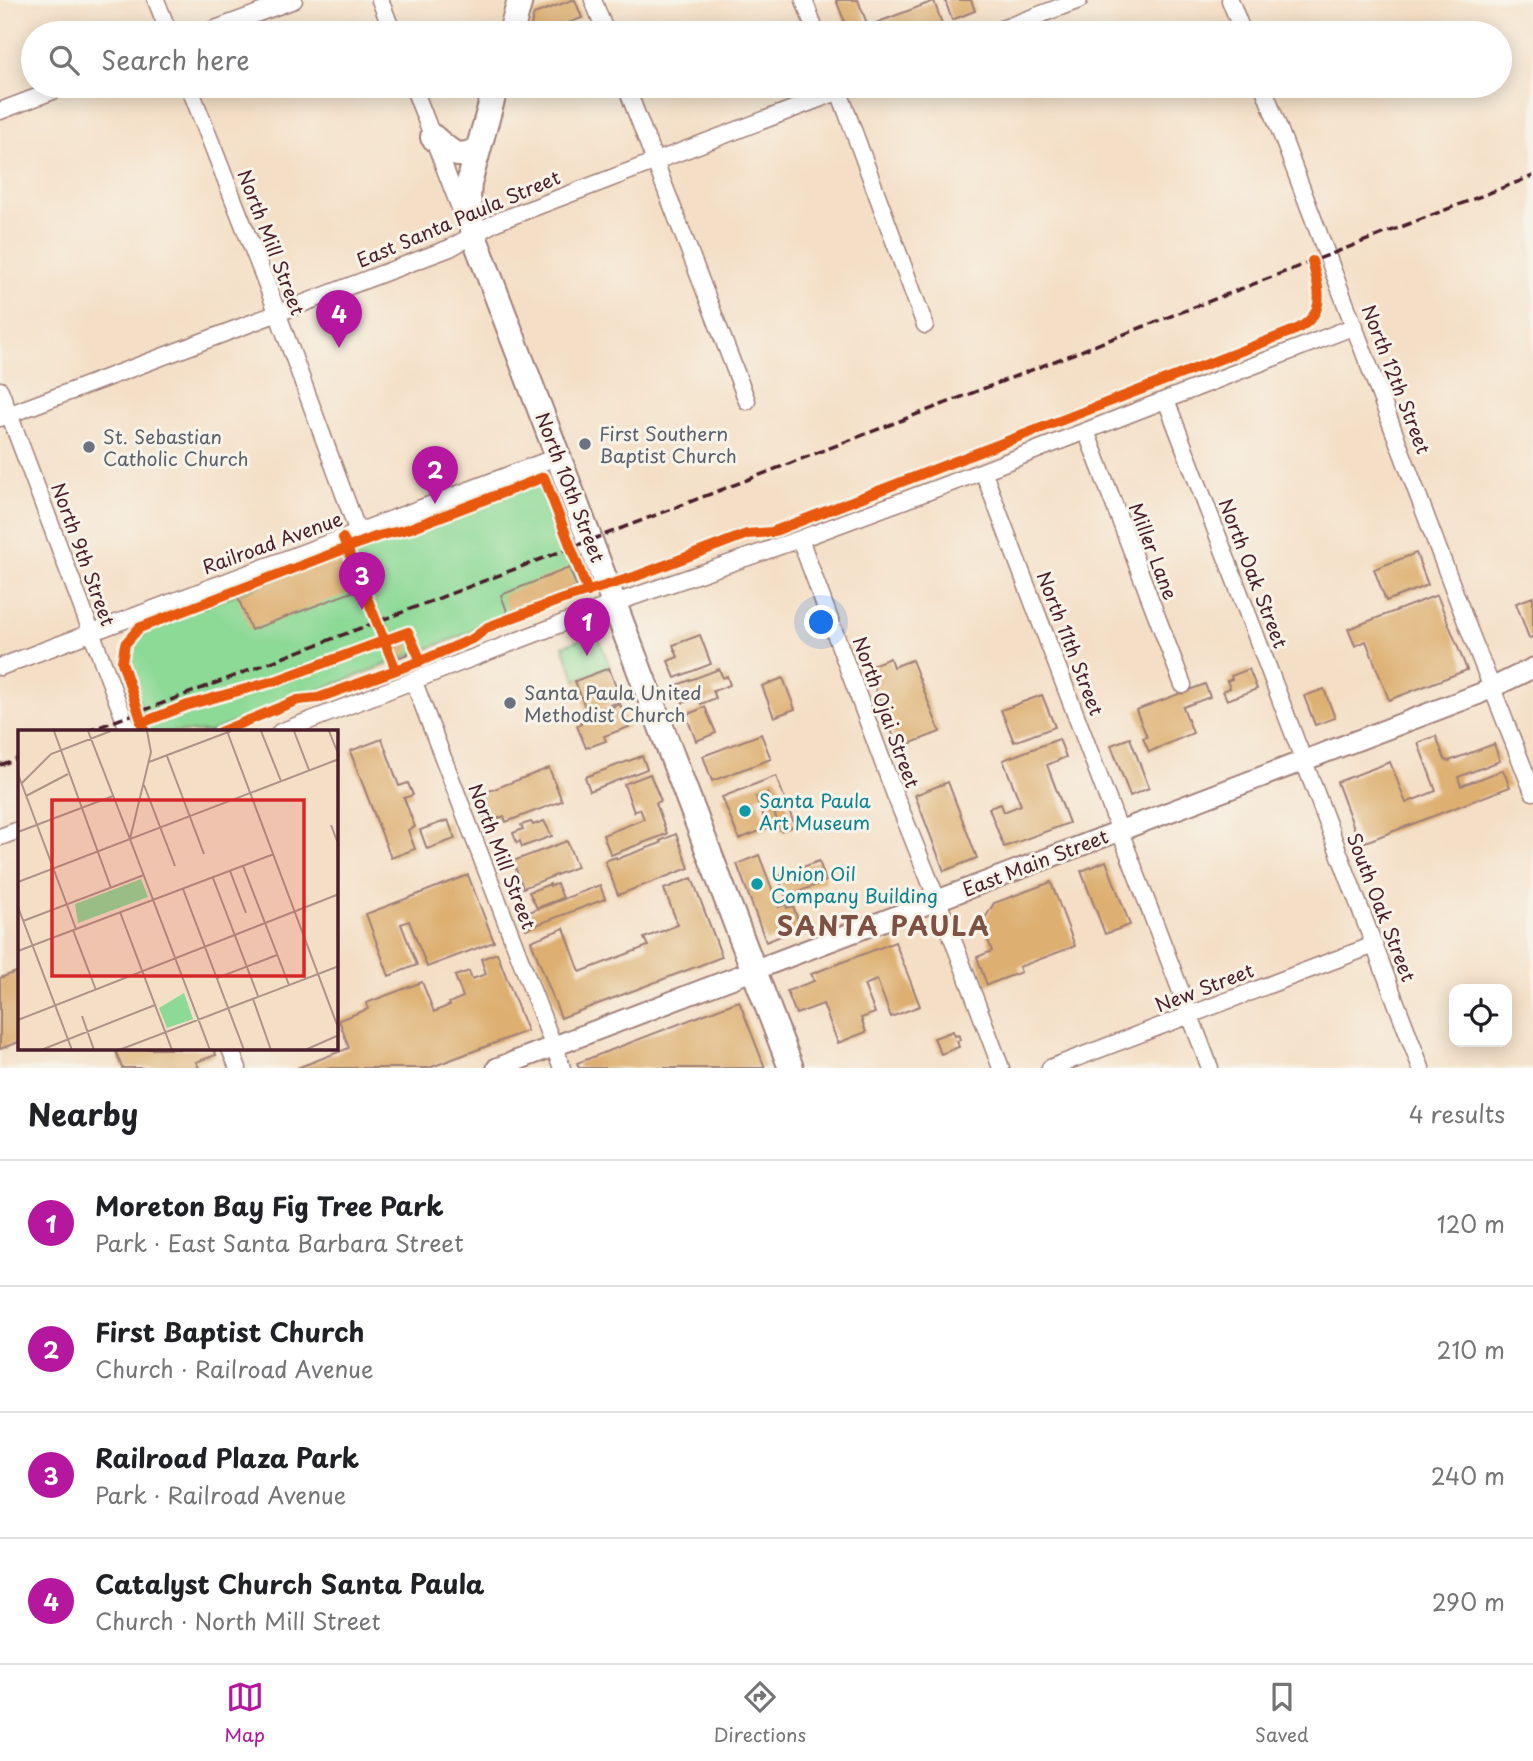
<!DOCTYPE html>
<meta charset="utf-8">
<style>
body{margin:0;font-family:"Playpen Sans",sans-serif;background:#f2f2f2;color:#202124}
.controls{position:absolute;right:21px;bottom:21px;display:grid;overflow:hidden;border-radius:14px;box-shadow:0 4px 18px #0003}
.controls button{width:63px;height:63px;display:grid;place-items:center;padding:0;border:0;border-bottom:2px solid #e0e0e0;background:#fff;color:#202124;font:35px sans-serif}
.you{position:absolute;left:822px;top:623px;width:24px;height:24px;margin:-18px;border:5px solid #fff;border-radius:50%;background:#1a73e8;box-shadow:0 0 0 10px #1a73e833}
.badge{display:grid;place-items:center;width:46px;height:46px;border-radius:50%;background:#b5179e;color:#fff;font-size:23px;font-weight:700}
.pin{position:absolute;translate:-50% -58px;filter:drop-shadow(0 2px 4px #0008)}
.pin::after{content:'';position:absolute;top:37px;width:24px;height:21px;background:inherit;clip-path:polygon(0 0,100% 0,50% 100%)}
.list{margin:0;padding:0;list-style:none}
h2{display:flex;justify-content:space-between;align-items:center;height:91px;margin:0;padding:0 28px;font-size:30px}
h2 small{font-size:23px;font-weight:400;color:#757577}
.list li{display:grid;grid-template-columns:46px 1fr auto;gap:21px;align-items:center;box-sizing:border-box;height:126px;padding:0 28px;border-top:2px solid #e0e0e0}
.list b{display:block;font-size:26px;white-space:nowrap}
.list p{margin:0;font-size:23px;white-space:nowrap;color:#757577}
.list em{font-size:23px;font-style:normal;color:#757577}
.icon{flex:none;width:38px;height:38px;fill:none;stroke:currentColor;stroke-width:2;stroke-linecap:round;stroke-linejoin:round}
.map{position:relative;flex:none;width:1533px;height:1068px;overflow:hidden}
.search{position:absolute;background:#fff;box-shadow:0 4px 18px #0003;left:21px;right:21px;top:21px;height:77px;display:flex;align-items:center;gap:18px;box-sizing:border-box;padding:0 24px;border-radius:38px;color:#757577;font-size:26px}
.sheet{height:595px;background:#fff}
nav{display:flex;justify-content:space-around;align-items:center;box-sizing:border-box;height:98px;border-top:2px solid #e0e0e0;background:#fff;font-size:19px;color:#757577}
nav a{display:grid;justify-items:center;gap:4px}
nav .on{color:#b5179e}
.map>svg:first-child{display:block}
.park{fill:#8dd996;stroke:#6c7c60;stroke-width:2}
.building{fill:#ddaf70}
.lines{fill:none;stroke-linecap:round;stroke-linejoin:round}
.minor-casing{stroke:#9f7f78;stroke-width:19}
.tertiary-casing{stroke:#9f7f78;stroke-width:23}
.primary-casing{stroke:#9f7f78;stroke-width:28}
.minor{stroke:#fff;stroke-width:16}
.tertiary{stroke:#fff;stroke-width:19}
.primary{stroke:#fff;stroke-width:24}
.rail{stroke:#4a1f2b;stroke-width:3.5;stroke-dasharray:10 5;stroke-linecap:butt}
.cycleway-casing{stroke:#f7f3e8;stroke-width:15}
.cycleway{stroke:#e8590c;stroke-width:10}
.worship-dot{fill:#6b7280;stroke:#f7f3e8;stroke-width:2.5}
.culture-dot{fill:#0f9aa8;stroke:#f7f3e8;stroke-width:2.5}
.labels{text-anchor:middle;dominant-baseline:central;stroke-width:6;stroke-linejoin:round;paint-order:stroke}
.street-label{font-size:19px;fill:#4a1f2b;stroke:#f7f3e8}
.worship-label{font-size:19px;fill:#5b616d;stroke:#f7f3e8;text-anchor:start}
.culture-label{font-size:19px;fill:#0d838f;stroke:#f7f3e8;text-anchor:start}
.district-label{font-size:26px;font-weight:bold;letter-spacing:2px;fill:#7d5143;stroke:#f7f3e8}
.inset-road{fill:none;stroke:#b09288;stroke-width:2}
.view{fill:#d62828;fill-opacity:0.15;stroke:#d62828;stroke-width:3.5}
.inset-edge{fill:none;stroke:#4a1f2b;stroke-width:3.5}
</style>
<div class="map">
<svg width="1533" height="1068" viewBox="0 0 1533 1068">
<rect width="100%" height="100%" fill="#f7f3e8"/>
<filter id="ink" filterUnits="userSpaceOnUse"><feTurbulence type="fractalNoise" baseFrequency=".0143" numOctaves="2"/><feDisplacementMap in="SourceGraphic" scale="14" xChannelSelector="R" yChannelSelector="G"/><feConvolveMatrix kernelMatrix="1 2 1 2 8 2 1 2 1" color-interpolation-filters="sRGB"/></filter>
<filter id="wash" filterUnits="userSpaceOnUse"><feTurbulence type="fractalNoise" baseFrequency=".00686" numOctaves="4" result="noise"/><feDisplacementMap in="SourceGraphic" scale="28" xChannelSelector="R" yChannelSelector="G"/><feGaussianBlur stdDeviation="1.57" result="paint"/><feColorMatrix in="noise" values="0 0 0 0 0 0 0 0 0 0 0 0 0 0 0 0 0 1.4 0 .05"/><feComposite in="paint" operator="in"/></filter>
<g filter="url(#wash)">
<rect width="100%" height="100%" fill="#f4dfc6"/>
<path class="park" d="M542 479 583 589 211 732H150L126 667C125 652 129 641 141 630L391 535 409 531Z
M597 633 610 667 576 680 563 646Z"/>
<g id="blocks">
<path class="building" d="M572 0H575L582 18 541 33H529L534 14Z
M836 0H858L868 26 934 1 942 24 917 33H849Z
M945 0H971L975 11 952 20Z
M346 553 360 589 251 630 237 595Z
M1416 553 1428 585 1386 601 1374 569Z
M569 568 577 587 508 614 501 595Z
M1437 595 1467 670 1389 700 1366 641 1355 646 1348 629Z
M1533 597V637L1529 638 1516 603Z
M700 635 711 664 675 678 668 661 678 657 673 645Z
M403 640 410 645 408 654 400 657 393 651 395 643Z
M890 658 893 667 912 660 940 732 898 748 867 667Z
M609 668 621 701 588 714 575 681Z
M719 669 723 678 727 676 730 685 713 691 716 698 701 704 699 697 683 703 677 685Z
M1249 669 1257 689 1227 700 1223 691 1230 688 1227 681 1232 679 1231 676Z
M783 678 795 709 774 717 762 686Z
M1205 684 1210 697 1183 707 1193 733 1149 752 1143 738 1147 737 1136 710Z
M1324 689 1335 718 1315 725 1304 696Z
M1042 695 1055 727 1014 742 1001 710Z
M620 704 629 727 604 736 606 741 586 748 577 726 581 724 579 719Z
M705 707 716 733 696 741 686 715Z
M761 734 771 759 712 781 703 756Z
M1436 736 1445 760 1449 761 1494 744 1500 761 1458 777 1461 786 1503 770 1510 787 1360 844 1337 782 1390 762 1406 803 1436 791 1418 743Z
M1130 738 1149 788 1130 796 1111 745Z
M382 739 399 786 408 783 413 795 404 798 415 827 408 830 415 849 391 858 350 751Z
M1059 739 1066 757 1047 765 1069 823 1004 847 989 808 1001 804 1004 812 1021 805 1003 760Z
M642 756 647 769 590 791 585 777Z
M549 768 562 801 506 822 504 816 487 823 476 796Z
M650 774 661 801 656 803 667 834 611 855 603 835 644 819 640 809 634 812 624 784Z
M776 776 795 826 781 831 767 793 756 797 768 828 739 839 722 797Z
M948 782 977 858 944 871 915 795Z
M448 820 455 839 427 849 420 830Z
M544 821 552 836 522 847 520 841 517 843 513 833 523 829 521 825 531 822 533 825Z
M676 834 689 868 618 895 605 861 616 857 617 859 661 843 660 841Z
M567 841 577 867 523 888 513 861Z
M759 855 779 907 786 904 787 908 793 906 801 928 766 942 737 864Z
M819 861 826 881 786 897 778 876Z
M1106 861 1130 925 1105 934 1081 871Z
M468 875 494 942 427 967 409 921 401 924 417 965 389 976 366 914Z
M692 878 722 957 561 1018 531 941 564 928 580 972 648 946 644 938 678 925 664 889Z
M1051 882 1075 946 1019 967 1021 972 987 985 977 957 992 951 982 923 994 903Z
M550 884V886L557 884 563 898 537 908 529 892Z
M600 885 605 899 526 929 521 915Z
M895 942 920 1006 891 1017 877 980 864 985 875 1013 861 1018 866 1032 838 1043 823 1004 796 1014 787 991 814 981 811 974Z
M497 953 527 1031 429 1068H297L349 1048 339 1020 368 1009 366 1003 422 982 434 1012 450 1005 449 1003 463 997 455 976 469 971 472 979 486 974 481 959Z
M19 971V1042L0 1049V978Z
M739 1001 765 1068H579L577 1063Z
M953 1031 955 1036 959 1035 960 1040 957 1041 959 1047 941 1054 934 1038Z
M115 1049H214L216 1055 196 1062 199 1068H122Z"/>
</g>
</g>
<g filter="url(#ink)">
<use href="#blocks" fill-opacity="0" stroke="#9f7f78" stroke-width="2"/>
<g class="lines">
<defs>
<path id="minor" d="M156 0 169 33
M380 0 393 33
M593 0 606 33
M804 0 816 33
M1230 0 1243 33
M204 33 294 0
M991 33 1079 0
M189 86 270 293 358 532
M413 86 463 216
M626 86 747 401
M837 86 925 325
M1263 86 1466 622 1533 792
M0 111 66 86
M0 390 129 732
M1166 400 1421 1068
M0 418 450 248 496 222 853 86
M1086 431 1183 685
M983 471 1210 1068
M800 539 895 795 947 924 1001 1068
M0 667 559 456
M414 682 562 1068
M280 732 615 603 800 539 983 471 1355 326
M0 837 19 830
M230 1049 238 1068
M1050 1068 1374 945"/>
<path id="tertiary" d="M497 1068 1479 694 1533 668"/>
<path id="primary" d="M511 33 520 0
M496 86 469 183 468 197 474 236 791 1068
M433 137C451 152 455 160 478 150"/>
</defs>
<use href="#minor" class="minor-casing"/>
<use href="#tertiary" class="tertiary-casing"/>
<use href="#primary" class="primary-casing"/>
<use href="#minor" class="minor"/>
<use href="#tertiary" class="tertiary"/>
<use href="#primary" class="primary"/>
<path class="rail" d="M86 732C570 550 1051 362 1533 176
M0 765 19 758"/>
<defs>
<path id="cycleway" d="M343 538 396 670
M141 723 188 705 278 680 408 632 421 661
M145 732 122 662 125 644 139 628 378 536 408 529 544 477 588 592
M220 732 298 700 318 698 421 661 474 638 488 627 560 600 634 577 747 534 772 532 1295 330C1328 314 1319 290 1312 261"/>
</defs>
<use href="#cycleway" class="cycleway-casing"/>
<use href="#cycleway" class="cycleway"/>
</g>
</g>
<g class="worship-dot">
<circle cx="585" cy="444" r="7"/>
<circle cx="89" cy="447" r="7"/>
<circle cx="510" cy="703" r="7"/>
</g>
<g class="culture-dot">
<circle cx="745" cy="811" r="7"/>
<circle cx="757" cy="884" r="7"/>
</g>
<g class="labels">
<g class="street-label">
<text transform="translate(458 218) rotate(-23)">East Santa Paula Street</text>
<text transform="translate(272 242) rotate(69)">North Mill Street</text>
<text transform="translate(1397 379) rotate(69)">North 12th Street</text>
<text transform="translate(571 487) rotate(69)">North 10th Street</text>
<text transform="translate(272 542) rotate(-20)">Railroad Avenue</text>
<text transform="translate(1154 551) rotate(69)">Miller Lane</text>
<text transform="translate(84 554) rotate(70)">North 9th Street</text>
<text transform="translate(1254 573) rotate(69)">North Oak Street</text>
<text transform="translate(1071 643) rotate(69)">North 11th Street</text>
<text transform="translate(887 712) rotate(70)">North Ojai Street</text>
<text transform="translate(503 856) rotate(69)">North Mill Street</text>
<text transform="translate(1035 862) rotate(-21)">East Main Street</text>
<text transform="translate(1382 907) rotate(69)">South Oak Street</text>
<text transform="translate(1204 987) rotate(-21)">New Street</text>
</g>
<g class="worship-label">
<text x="599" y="433">First Southern<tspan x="599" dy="22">Baptist Church</tspan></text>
<text x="103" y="436">St. Sebastian<tspan x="103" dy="22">Catholic Church</tspan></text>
<text x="524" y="692">Santa Paula United<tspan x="524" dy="22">Methodist Church</tspan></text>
</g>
<g class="culture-label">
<text x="759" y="800">Santa Paula<tspan x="759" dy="22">Art Museum</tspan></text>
<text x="771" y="873">Union Oil<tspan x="771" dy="22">Company Building</tspan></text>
</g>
<g class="district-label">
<text x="884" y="925">SANTA PAULA</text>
</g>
</g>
<g transform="translate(18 730)">
<rect width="320" height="320" fill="#f4dfc6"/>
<path d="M123 149 130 167 60 193 57 174ZM166 263 175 289 149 298 141 278Z" fill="#8dd996"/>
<path class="inset-road" d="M36 1 93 158M70 1 112 109M129 1 133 22 112 109 192 320M209 1 321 300M243 1 263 51M276 1 291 40M311 1 321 26M149 26 186 124M131 32 213 1M0 44 58 199M3 54 33 24 93 1M126 55 157 136M8 66 50 44M313 95 321 116M0 102 95 66M225 136 271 255M212 141 228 183M195 148 240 266M0 152 321 29M165 159 226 320M0 177 54 320M102 182 154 320M5 191 126 145M55 200 78 260M0 221 256 124M199 248 259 225M235 269 253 320M64 286 76 320M0 290 321 164M23 320 137 275M101 320 321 236M287 320 321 305"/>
<path class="view" d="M34 70H286V246H34Z"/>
<rect width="320" height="320" class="inset-edge"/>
</g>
</svg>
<div class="controls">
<button><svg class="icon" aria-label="locate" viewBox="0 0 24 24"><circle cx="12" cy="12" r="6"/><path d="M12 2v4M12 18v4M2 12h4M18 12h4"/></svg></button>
</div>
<div class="you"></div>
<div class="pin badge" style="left:587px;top:656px">1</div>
<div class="pin badge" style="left:435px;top:504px">2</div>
<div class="pin badge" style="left:362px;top:610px">3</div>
<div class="pin badge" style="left:339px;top:348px">4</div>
<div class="search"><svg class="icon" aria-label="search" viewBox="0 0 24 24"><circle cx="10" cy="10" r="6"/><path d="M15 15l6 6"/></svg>Search here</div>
</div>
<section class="sheet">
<h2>Nearby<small>4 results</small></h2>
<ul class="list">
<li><span class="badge">1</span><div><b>Moreton Bay Fig Tree Park</b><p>Park · East Santa Barbara Street</p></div><em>120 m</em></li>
<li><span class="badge">2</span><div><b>First Baptist Church</b><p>Church · Railroad Avenue</p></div><em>210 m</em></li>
<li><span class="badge">3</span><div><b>Railroad Plaza Park</b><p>Park · Railroad Avenue</p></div><em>240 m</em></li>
<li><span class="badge">4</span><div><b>Catalyst Church Santa Paula</b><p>Church · North Mill Street</p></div><em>290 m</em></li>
</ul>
</section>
<nav>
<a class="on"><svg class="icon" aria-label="map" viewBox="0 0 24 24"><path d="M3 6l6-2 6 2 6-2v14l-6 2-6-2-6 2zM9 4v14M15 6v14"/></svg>Map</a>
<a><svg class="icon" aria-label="directions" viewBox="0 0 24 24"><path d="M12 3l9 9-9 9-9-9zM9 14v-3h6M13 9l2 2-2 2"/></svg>Directions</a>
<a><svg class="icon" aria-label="saved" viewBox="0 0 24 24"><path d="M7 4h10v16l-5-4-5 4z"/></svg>Saved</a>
</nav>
